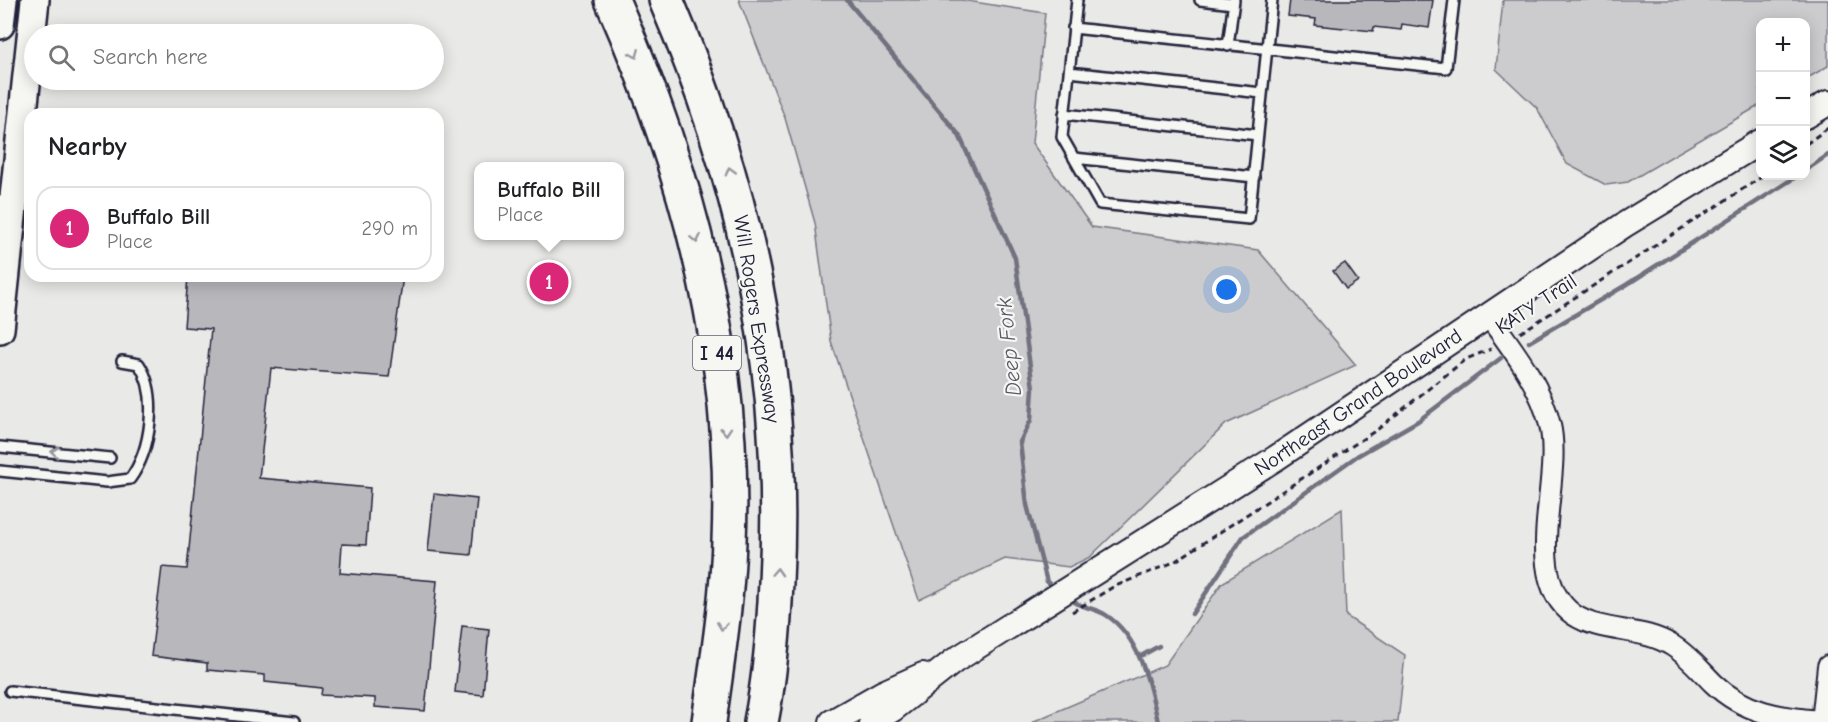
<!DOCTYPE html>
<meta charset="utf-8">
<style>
body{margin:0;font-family:"Comic Neue",sans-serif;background:#f2f2f2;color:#202124}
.controls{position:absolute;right:18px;top:18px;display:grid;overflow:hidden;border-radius:12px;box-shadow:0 3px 15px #0003}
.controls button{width:54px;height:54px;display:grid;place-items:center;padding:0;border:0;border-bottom:2px solid #e0e0e0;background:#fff;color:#202124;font:30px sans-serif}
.you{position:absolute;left:1227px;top:290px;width:21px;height:21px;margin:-15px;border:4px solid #fff;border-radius:50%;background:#1a73e8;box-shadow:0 0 0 9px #1a73e833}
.badge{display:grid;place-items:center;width:39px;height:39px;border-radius:50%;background:#db2777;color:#fff;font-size:20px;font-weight:700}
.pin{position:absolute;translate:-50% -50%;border:3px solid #fff;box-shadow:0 2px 6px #0006}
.popup{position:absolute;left:474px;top:162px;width:150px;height:78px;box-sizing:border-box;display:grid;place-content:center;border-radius:12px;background:#fff;filter:drop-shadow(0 2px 4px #0005);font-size:20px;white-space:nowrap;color:#757577}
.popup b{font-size:22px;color:#202124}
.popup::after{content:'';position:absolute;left:50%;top:100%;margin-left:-12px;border:12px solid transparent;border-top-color:#fff}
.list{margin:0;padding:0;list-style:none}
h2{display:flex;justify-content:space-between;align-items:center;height:78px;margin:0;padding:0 24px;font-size:26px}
h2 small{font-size:20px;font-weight:400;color:#757577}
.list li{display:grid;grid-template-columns:39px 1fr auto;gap:18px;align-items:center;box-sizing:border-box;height:84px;margin:0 12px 12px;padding:0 12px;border:2px solid #e0e0e0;border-radius:18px}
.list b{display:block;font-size:22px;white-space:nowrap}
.list p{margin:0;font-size:20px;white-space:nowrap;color:#757577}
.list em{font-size:20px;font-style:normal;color:#757577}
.icon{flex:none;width:33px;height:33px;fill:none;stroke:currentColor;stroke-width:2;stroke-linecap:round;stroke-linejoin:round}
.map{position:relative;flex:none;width:1828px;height:722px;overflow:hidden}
.search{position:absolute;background:#fff;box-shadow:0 3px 15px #0003;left:24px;top:24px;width:420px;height:66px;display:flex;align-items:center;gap:15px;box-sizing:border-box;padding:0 21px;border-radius:33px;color:#757577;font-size:22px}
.panel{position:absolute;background:#fff;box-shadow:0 3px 15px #0003;left:24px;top:108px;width:420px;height:174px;border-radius:18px}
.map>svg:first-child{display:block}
.green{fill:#ccccce;stroke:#777784;stroke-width:1.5}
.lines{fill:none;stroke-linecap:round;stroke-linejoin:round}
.stream{stroke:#71717f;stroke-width:4.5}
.building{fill:#b8b8bc;stroke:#22223b;stroke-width:1.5}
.service-casing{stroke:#22223b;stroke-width:14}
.minor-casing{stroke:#22223b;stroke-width:24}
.tertiary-casing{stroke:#22223b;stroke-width:28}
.secondary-casing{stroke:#22223b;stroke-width:32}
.motorway-casing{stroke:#22223b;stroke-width:38}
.path{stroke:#22223b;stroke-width:3;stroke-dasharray:6 4.5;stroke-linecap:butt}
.service{stroke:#f6f6f2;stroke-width:9}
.minor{stroke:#f6f6f2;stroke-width:20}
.tertiary{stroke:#f6f6f2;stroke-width:24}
.secondary{stroke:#f6f6f2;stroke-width:27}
.motorway{stroke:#f6f6f2;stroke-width:33}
.oneway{stroke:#9797a0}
.labels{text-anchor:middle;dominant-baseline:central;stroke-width:4.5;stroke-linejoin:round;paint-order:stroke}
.shield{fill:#f6f6f2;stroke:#626272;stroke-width:1.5}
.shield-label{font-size:20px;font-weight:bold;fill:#22223b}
.street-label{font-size:21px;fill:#22223b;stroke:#f6f6f2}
.water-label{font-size:22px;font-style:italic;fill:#565668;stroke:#f6f6f2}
</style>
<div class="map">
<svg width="1828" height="722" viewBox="0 0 1828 722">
<rect width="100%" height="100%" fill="#e9e9e7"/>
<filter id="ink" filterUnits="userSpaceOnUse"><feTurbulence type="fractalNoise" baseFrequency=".0167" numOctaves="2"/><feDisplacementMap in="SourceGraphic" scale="12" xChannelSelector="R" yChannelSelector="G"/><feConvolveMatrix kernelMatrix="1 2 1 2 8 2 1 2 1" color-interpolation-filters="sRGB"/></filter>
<g filter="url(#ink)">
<path class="green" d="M739 0H961L1045 13 1032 143 1092 227 1258 250 1356 365 1226 424 1090 557 1069 567 1005 559 919 600 831 341 815 223 785 118Z
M1503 0H1828V66L1806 79V22H1760V105L1628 182 1606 185 1567 164 1537 108 1496 69Z
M1342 509 1346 616 1405 655 1398 722H1032L1165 665 1222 583Z"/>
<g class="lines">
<path class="stream" d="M847 0 959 135 1015 258 1033 388 1031 420 1020 442 1027 505 1047 582 1054 588
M1806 170 1828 155
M1529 342 1626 285 1797 176
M1068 598C1082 609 1094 607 1106 615 1140 637 1150 685 1158 722
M1192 614 1243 537 1357 456 1418 421 1501 358
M1141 656 1159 646"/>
</g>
<path class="building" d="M1290 0H1433L1429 28 1402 24 1401 30 1374 27 1373 31 1315 25 1316 19 1288 16Z
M1345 263 1358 281 1346 289 1333 271Z
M188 276H403L389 377 271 368 259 478 370 488 366 545 342 544 340 573 437 581 425 711 375 707V698L321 695 322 688 265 682V675L207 670V663L151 656 162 567 187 569 211 329 184 327Z
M434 494 477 499 471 555 428 551Z
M462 626 489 629 483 695 455 692Z"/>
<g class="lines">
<defs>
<path id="service" d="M1077 0 1062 137 1100 204 1249 219 1272 0
M1200 0 1233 4
M1073 28 1446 68 1454 0
M1228 46 1234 0
M1069 72 1262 93
M1064 114 1258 135
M1074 158 1254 177
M0 200 30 199
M0 447 110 458
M0 471 107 482 130 479C151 450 159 395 139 364L122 361
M10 691 294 722"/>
<path id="minor" d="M1488 315C1512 349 1540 383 1550 425 1563 482 1520 577 1574 615 1603 634 1642 626 1673 646 1689 656 1700 670 1713 683 1744 713 1781 718 1822 721
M1822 722 1828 666"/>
<path id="tertiary" d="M1806 116 1828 103
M832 722 883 693 923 675
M872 722 893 709 954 661 1276 458 1624 225 1760 142"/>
<path id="secondary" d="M0 25 3 0
M0 329 35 0"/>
<path id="motorway" d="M612 0C687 170 737 354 729 541 727 602 717 662 709 722
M666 0C747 190 787 375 776 582 774 629 770 676 761 722"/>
</defs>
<use href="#service" class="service-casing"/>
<use href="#minor" class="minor-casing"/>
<use href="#tertiary" class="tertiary-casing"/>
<use href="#secondary" class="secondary-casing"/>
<use href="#motorway" class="motorway-casing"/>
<path class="path" d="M1806 144 1828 128
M1520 333 1763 176
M1072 612 1113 587 1174 562 1378 429 1466 359 1491 349"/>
<use href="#service" class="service"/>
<use href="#minor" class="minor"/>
<use href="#tertiary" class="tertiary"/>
<use href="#secondary" class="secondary"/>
<use href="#motorway" class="motorway"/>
</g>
<defs><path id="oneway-chevron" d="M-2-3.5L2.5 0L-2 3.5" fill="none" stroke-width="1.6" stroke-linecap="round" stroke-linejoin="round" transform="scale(1.5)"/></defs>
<g class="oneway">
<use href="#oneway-chevron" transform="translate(635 54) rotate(68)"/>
<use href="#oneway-chevron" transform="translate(730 171) rotate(-106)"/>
<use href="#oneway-chevron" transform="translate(696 239) rotate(78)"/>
<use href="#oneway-chevron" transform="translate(726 431) rotate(86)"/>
<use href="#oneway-chevron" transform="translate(55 452) rotate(-174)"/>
<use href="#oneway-chevron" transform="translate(777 572) rotate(-87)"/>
<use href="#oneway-chevron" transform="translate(722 626) rotate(97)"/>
</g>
</g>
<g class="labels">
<rect class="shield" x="693" y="336" width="48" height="34" rx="4.5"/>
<g class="shield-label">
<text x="717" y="353">I 44</text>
</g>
<g class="street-label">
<text transform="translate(1536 304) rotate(-33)">KATY Trail</text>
<text transform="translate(757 319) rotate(81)">Will Rogers Expressway</text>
<text transform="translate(1358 402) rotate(-34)">Northeast Grand Boulevard</text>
</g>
<g class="water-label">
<text transform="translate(1009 347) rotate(-96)">Deep Fork</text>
</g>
</g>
</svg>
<div class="controls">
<button>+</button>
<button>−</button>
<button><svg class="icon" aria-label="layers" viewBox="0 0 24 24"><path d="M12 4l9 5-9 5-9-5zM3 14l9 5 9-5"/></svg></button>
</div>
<div class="you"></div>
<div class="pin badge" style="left:549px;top:282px">1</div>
<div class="popup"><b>Buffalo Bill</b>Place</div>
<div class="search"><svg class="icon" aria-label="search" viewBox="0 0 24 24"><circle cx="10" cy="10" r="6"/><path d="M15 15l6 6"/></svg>Search here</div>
<section class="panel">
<h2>Nearby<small></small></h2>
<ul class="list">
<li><span class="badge">1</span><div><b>Buffalo Bill</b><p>Place</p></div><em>290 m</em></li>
</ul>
</section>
</div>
